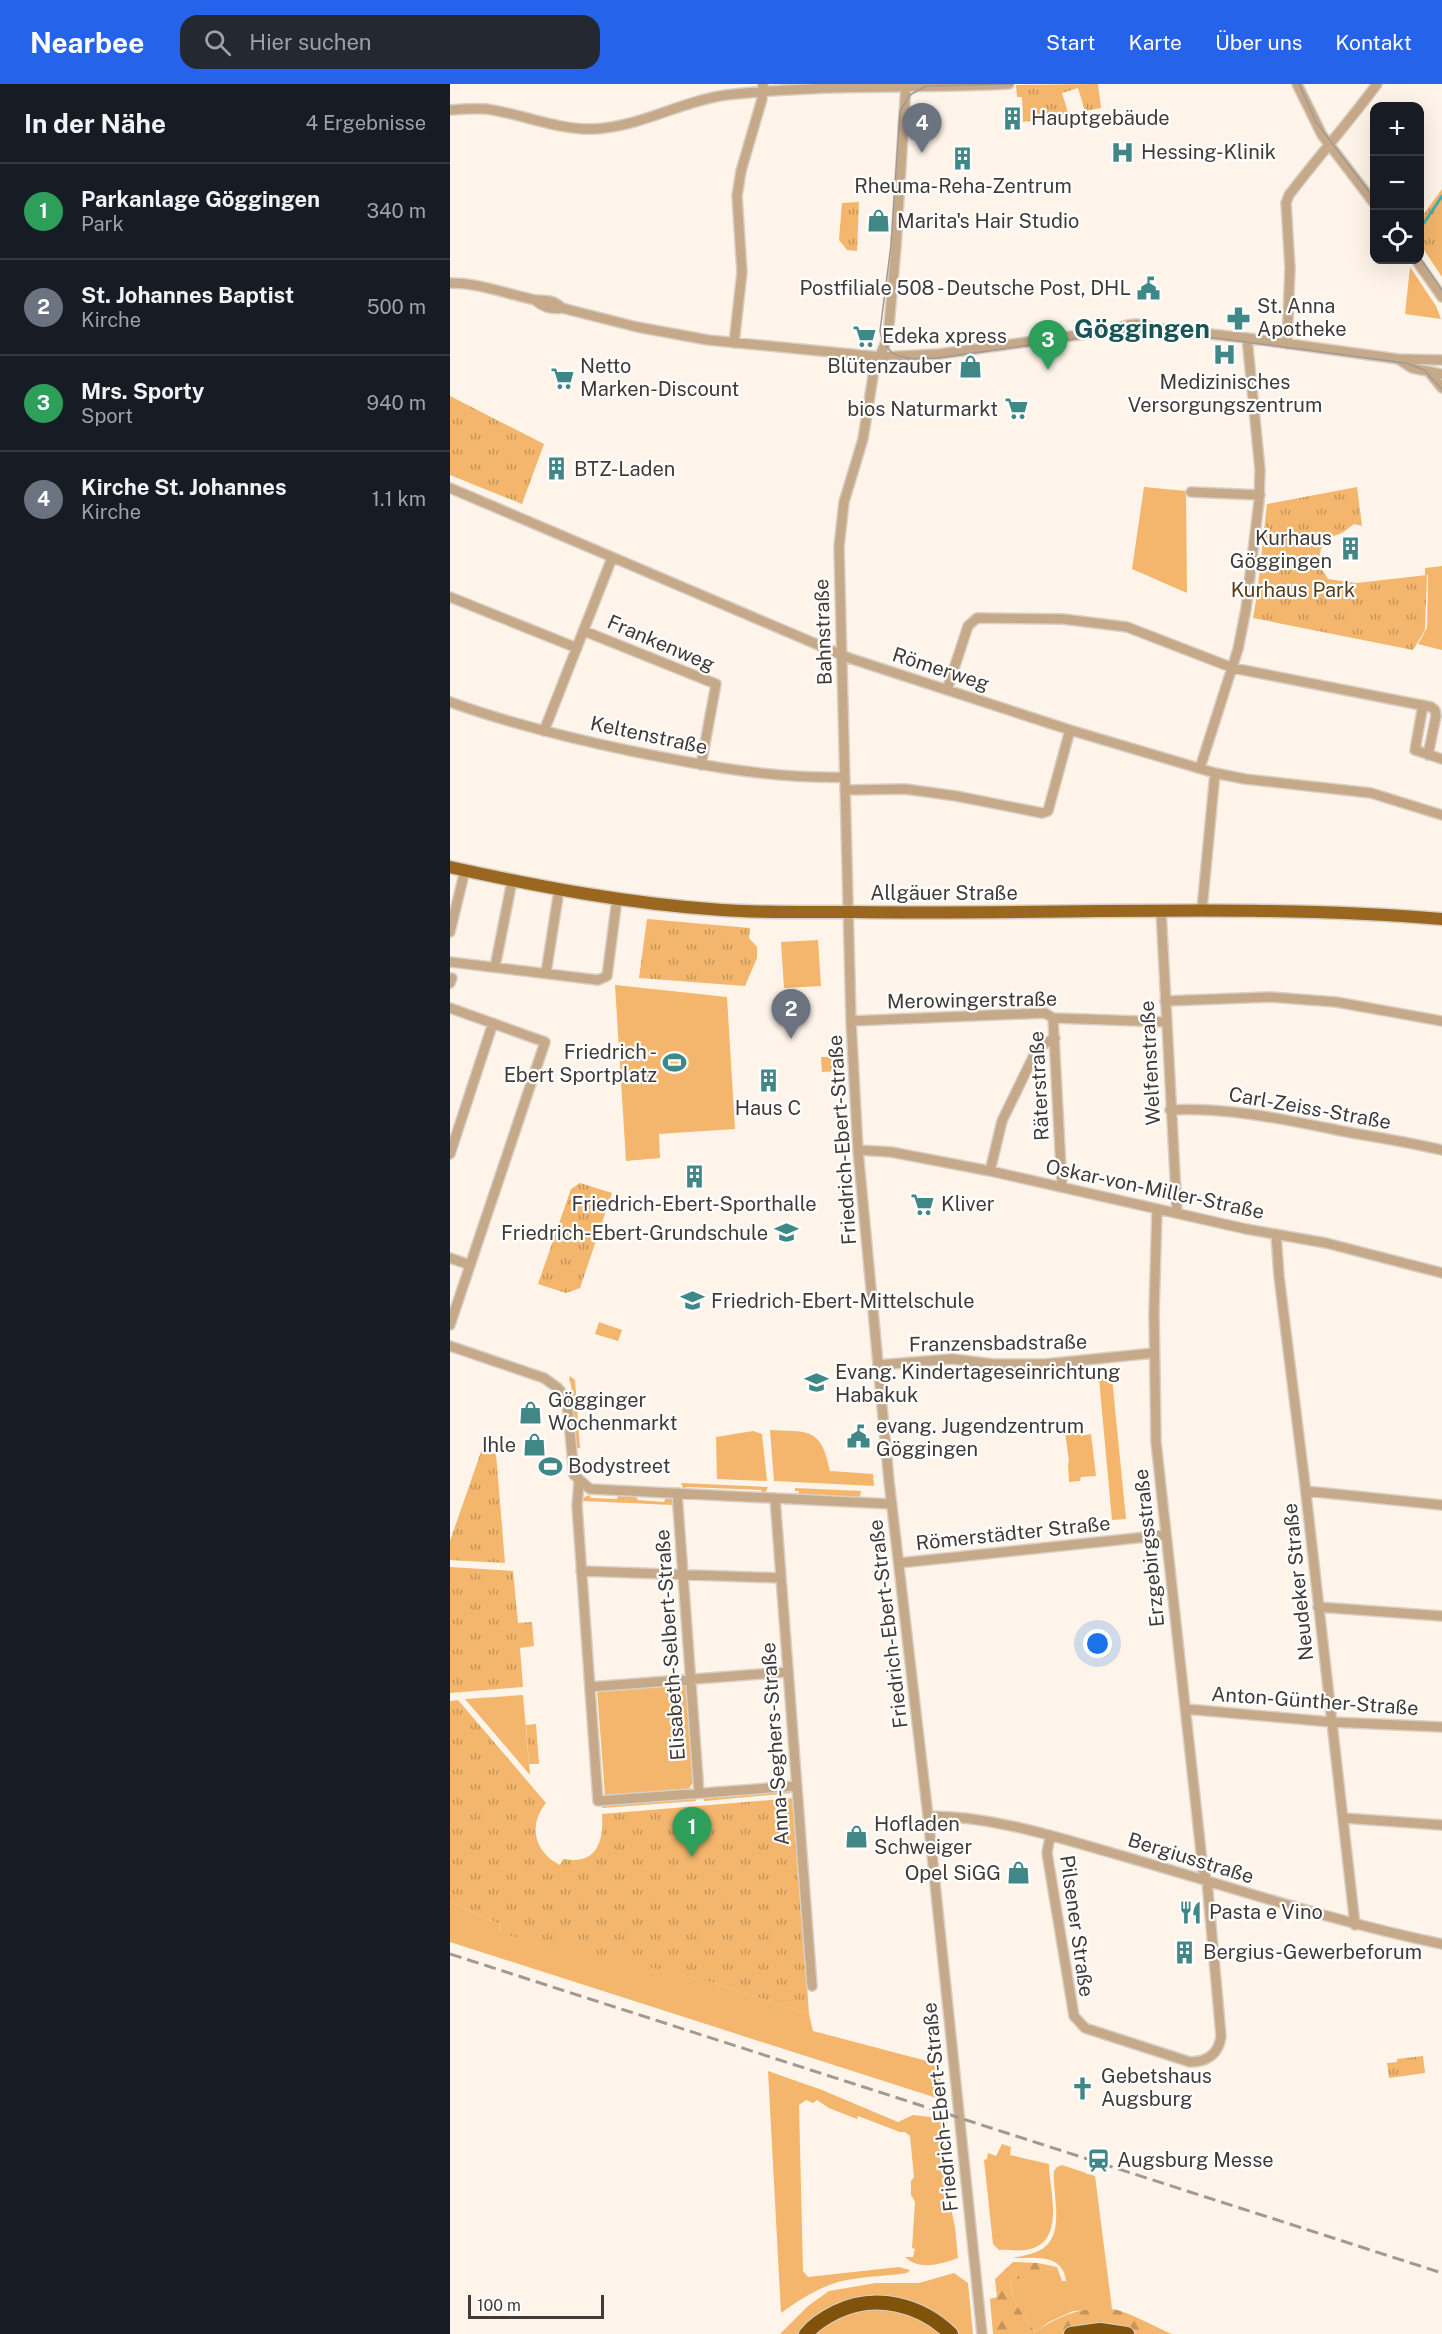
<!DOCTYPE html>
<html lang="de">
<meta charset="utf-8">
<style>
body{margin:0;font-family:"Public Sans",sans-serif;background:#242831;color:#f1f3f6}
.controls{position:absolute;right:18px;top:18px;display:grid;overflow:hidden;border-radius:12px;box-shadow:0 6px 24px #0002}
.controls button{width:54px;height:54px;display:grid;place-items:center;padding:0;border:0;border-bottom:2px solid #363941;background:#171b24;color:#f1f3f6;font:30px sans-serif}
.scale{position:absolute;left:18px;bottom:15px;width:136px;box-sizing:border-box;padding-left:6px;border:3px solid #403b36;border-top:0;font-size:16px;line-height:21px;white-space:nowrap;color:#403b36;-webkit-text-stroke:4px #fff;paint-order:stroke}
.you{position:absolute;left:648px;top:1560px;width:21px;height:21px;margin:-15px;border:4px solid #fff;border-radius:50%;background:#1a73e8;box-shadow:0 0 0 9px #1a73e833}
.badge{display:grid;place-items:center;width:39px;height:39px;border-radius:50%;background:#2563eb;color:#fff;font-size:20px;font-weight:700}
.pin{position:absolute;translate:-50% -50px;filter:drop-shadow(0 2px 3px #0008)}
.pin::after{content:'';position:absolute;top:32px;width:21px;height:18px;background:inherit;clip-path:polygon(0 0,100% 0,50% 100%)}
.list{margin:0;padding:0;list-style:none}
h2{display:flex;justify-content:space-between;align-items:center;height:78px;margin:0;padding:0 24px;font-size:26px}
h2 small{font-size:20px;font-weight:400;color:#9ea1a6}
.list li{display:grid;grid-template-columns:39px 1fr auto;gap:18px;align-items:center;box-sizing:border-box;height:96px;padding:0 24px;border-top:2px solid #363941}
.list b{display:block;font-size:22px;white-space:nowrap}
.list p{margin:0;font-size:20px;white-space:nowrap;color:#9ea1a6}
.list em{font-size:20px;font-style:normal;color:#9ea1a6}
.icon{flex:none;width:33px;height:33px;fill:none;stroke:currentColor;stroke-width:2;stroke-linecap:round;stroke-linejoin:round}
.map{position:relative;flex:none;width:992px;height:2250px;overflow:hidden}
header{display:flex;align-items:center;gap:36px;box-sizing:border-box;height:84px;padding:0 30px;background:#2563eb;color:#fff}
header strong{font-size:28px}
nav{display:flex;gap:33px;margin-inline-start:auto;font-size:21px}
.search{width:420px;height:54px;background:#242831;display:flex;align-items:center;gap:15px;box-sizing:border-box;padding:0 21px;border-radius:18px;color:#9ea1a6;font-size:22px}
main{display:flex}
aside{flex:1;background:#171b24}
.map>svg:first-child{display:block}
.green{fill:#f3b66c}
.forest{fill:url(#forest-firs)}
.park{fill:url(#park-tufts)}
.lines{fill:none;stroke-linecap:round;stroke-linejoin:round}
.stream{stroke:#3fb0ae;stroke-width:3}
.minor-casing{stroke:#d8cfc5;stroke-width:12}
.major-casing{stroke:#d8cfc5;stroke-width:15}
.highway-casing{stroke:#d8cfc5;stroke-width:16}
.minor{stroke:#c6a988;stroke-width:9}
.major{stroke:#9a6720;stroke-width:12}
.highway{stroke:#81520a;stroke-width:14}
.tram{stroke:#a29a92;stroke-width:1.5}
.rail{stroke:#a29a92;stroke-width:3;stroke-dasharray:12 6;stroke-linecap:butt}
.labels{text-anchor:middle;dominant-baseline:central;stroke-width:4.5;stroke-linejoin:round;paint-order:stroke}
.poi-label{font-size:20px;fill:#403b36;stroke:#fff;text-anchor:start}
.park-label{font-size:20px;fill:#583d1a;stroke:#fff}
.street-label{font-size:20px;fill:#403b36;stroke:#fff}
.district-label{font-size:26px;font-weight:bold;fill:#185453;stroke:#fff}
</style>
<header>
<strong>Nearbee</strong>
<div class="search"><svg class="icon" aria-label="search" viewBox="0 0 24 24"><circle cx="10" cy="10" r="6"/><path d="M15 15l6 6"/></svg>Hier suchen</div>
<nav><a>Start</a><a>Karte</a><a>Über uns</a><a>Kontakt</a></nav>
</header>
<main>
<aside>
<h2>In der Nähe<small>4 Ergebnisse</small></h2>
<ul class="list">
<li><span class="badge" style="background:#2e9e5b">1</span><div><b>Parkanlage Göggingen</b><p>Park</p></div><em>340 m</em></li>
<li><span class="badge" style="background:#6b7280">2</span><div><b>St. Johannes Baptist</b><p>Kirche</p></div><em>500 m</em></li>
<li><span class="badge" style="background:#2e9e5b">3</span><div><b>Mrs. Sporty</b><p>Sport</p></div><em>940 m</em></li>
<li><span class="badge" style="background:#6b7280">4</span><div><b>Kirche St. Johannes</b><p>Kirche</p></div><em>1.1 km</em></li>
</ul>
</aside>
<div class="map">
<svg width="992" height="2250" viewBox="0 0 992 2250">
<defs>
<pattern id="forest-firs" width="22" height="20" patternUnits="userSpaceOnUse" patternTransform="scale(1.5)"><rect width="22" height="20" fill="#f3b66c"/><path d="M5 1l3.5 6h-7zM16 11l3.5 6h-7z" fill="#c6955a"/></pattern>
<pattern id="park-tufts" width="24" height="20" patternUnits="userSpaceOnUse" patternTransform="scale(1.5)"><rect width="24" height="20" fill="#f3b66c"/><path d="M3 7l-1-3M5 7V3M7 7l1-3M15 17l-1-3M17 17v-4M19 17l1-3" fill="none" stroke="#c6955a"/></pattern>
</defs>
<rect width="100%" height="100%" fill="#fef4e9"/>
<path class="green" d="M960 183 986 222 991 235 955 230Z
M694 403 736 407 737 509 682 485Z
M992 482V566L968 560 977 544 978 491H975V484Z
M368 856 371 902 334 904 331 858Z
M165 901 277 913 285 1045 209 1050 210 1074 176 1077Z
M149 1238 172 1246 168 1257 145 1250Z
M120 1292 125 1296 130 1364H126L121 1300 119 1296Z
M662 1294 676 1435 662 1436 649 1295Z
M320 1346C359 1348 371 1343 380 1387L423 1390 424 1402 324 1397Z
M630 1346 631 1352 641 1350 646 1392 631 1393 630 1397 619 1398 618 1380 619 1378 615 1347Z
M303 1347 312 1350 317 1397 267 1395 266 1353Z
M231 1399 318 1403 315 1409H312L311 1406 236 1403 234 1406Z
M345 1404 411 1407 410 1413 348 1410 349 1407H345Z
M139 1411 141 1414 167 1415 168 1412 186 1413 188 1416 214 1418 215 1415H222L223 1421 133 1417V1414Z
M236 1599 244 1697 238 1706 161 1713 155 1711 147 1606Z
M73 1611 80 1691 15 1615Z
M337 1707 342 1709 254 1717 253 1714Z
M246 1714V1717L152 1724 153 1721Z
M0 1818 51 1841 49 1847 96 1862 97 1858 261 1898 359 1930 363 1947 477 1977 478 1958 486 1957 493 2016 0 1858Z
M318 1987 372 2006 448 2038 463 2031 497 2035 494 2092 505 2143 508 2174C492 2180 469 2187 455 2173H463L465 2165 462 2164 465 2118 461 2111V2097L464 2093 460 2052 455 2048H450L408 2032 407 2035 379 2024 367 2016 363 2019 356 2016 349 2021 353 2187 358 2193 449 2183 460 2186 457 2189C437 2192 417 2192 397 2196 373 2200 351 2215 331 2229Z
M552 2060 561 2063 560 2071 599 2080C599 2104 614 2150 586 2163 573 2169 561 2165 549 2166L543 2160 534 2076 537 2075 538 2069 546 2072Z
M612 2081 645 2092 662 2225 623 2227 599 2238 585 2248 564 2217 560 2196 607 2183 612 2197H616C613 2169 585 2174 563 2174 571 2172 579 2171 586 2168 618 2156 602 2112 604 2087L607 2083Z
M504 2189 518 2199 523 2250H330L358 2222 379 2207 426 2199H469Z"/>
<path class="forest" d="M563 2178 588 2179 607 2183 560 2197 564 2217 585 2248C608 2232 632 2222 661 2225 676 2226 707 2244 722 2250H543L540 2215 547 2213 545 2195Z"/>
<path class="park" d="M648 0 651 24 635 27 628 4 612 9 619 32 573 38 572 13H567L566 1Z
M992 105V193L970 160V135Z
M409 118 407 167 397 166 389 156 392 119Z
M0 312 94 360 72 420 0 391Z
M907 403 912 442 904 440 892 449 878 454 871 465 868 479 878 495 907 499 977 491 975 546 963 566 803 534 807 511 817 420Z
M197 835 300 844 299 854 307 863V874L295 902 189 894Z
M371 973H389L390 987 372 988Z
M130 1099 162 1109 130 1204 116 1209 88 1200 121 1105Z
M32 1365 46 1370 55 1479 0 1476V1457Z
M0 1483 63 1487 68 1539 82 1538 84 1562 70 1564 73 1603 0 1609Z
M8 1616 96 1719C78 1741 84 1768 110 1781L113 1775C146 1781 154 1759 152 1730L344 1714 359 1930 261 1898 97 1859 96 1863 49 1848 51 1841 0 1818V1617Z
M86 1640 89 1680H79L76 1641Z
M973 1972 975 1989 939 1994 937 1979 947 1978V1975Z"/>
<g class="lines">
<path class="stream" d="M970 143 974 139 992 112"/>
<defs>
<path id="minor" d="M456 0 446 163 438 253 424 286 413 355 394 418 389 463 401 937 408 1066 439 1397 478 1732 532 2250
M847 0 872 51 924 119
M0 26C12 25 24 24 36 25 73 30 106 46 144 45 190 43 231 17 276 11 370 0 464 5 559 0
M966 176 992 213
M0 199C28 199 54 209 81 215 93 218 101 213 112 224
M85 216C93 223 101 226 112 224L187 243 258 256 431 273 489 270 666 246C679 238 689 239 703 244L797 254 948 275 992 276
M666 246 684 248 702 244
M284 259 292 188 287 112 291 87 312 15 313 0
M837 260 840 184 836 119 839 111C868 73 899 38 927 0
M948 275 962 284 992 290
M979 288 992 304
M0 404 399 574 620 646 765 689 795 695 921 709 992 731
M741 408 810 411
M0 513 127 564
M134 547 266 600 251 681
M497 606 518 542 527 534 613 535 677 543 783 584 981 623 985 626 986 632 978 671
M0 618C61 640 123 655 186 668 255 682 324 695 395 693
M973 621 965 666 992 675
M94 647 162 474
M750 684 788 565 796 525 809 417 810 386 797 254
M395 706 455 705 506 712 592 729 598 727 620 646
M752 825 765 689
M711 826 727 1129
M0 848 15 786
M0 878 148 896 157 892 167 815
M45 883 62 797
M96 889 109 806
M0 899 2 894
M715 917 820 913 886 918 992 937
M0 924 95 958 0 1241
M603 934 612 1103
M401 937 595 929 603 934 716 938
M720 1026C782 1023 842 1037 902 1049 932 1054 962 1059 992 1066
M408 1066 441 1068 540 1087 796 1145 876 1159 992 1189
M0 1070 43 939
M540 1087 552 1037 585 969 594 960 605 954
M826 1150 829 1192 855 1401 905 1841
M0 1174 20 1181
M0 1262 94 1294 108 1304 115 1313 118 1327 124 1391 140 1405 442 1420
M428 1281 502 1275 544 1280H595L704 1269
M129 1398 127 1422 148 1717 346 1702
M856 1407 992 1421
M227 1409 249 1709
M325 1414 362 1902
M449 1479 715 1451
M131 1487 331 1494
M868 1523 992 1532
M140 1603 338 1588
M736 1625 881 1638 992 1643
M478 1732C540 1732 603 1752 662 1769 772 1800 880 1837 992 1860
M893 1734 992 1741
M600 1753 597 1769 624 1932 635 1944 740 1978C757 1978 769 1970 771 1952L757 1797 753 1786 706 1358 704 1229 707 1125"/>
<path id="major" d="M0 783C90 803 180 820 272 826 316 829 362 828 407 828 602 831 797 819 992 835"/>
<path id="highway" d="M356 2250C364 2240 374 2234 386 2228 425 2209 470 2220 501 2250
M621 2250 650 2246 677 2250"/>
</defs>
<use href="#minor" class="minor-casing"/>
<use href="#major" class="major-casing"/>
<use href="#highway" class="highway-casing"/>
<use href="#minor" class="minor"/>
<use href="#major" class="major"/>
<use href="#highway" class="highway"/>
<path class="tram" d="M562 0 476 2 460 11 450 27 441 161 430 247 432 256 442 269 449 272 463 275 488 274 665 249 688 247 727 249 956 279 974 286 992 305
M849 0 866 38 924 114
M970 174 992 206"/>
<path class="rail" d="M0 1870 992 2189"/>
</g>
<defs>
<symbol id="building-bare" viewBox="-9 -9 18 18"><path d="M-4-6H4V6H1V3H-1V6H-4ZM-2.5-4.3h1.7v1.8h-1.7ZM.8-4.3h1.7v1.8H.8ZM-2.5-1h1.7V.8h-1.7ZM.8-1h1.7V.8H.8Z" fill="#408887" stroke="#fff" stroke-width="2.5" paint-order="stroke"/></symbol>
<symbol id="hospital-bare" viewBox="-9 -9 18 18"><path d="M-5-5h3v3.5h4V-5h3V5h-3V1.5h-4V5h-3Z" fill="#408887" stroke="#fff" stroke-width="2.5" paint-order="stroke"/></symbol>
<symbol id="shop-bare" viewBox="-9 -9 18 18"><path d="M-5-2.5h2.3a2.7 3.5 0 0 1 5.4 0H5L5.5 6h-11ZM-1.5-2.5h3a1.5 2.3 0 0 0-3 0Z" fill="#408887" stroke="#fff" stroke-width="2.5" paint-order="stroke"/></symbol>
<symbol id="civic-bare" viewBox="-9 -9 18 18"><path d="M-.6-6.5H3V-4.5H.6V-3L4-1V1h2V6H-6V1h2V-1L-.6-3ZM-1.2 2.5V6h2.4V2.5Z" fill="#408887" stroke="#fff" stroke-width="2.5" paint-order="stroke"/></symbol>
<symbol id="pharmacy-bare" viewBox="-9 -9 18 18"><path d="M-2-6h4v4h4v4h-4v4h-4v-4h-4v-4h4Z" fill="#408887" stroke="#fff" stroke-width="2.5" paint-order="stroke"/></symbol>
<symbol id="supermarket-bare" viewBox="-9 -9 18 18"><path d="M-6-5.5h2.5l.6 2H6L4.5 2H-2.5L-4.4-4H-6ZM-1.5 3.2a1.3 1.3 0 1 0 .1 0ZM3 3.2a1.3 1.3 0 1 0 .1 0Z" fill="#408887" stroke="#fff" stroke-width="2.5" paint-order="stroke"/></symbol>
<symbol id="stadium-bare" viewBox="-9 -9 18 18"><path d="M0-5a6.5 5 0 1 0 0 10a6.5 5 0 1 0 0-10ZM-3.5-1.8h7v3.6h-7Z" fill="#408887" stroke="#fff" stroke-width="2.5" paint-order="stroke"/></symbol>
<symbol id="school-bare" viewBox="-9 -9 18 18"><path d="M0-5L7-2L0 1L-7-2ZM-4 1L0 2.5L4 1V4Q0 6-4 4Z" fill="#408887" stroke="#fff" stroke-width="2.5" paint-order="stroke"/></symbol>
<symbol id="restaurant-bare" viewBox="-9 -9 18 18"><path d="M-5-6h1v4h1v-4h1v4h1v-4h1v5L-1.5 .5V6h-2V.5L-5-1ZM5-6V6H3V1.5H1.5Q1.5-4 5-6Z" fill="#408887" stroke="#fff" stroke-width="2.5" paint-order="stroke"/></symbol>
<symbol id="church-bare" viewBox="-9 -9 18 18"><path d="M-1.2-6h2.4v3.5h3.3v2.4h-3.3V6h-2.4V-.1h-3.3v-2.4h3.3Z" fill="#408887" stroke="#fff" stroke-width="2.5" paint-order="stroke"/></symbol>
<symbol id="station-bare" viewBox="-9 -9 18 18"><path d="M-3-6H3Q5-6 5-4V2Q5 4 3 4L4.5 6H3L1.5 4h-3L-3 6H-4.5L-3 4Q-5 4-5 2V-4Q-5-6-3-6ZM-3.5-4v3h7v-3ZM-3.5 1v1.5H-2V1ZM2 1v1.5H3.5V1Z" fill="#408887" stroke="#fff" stroke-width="2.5" paint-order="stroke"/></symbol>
</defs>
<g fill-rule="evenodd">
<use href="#building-bare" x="546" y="18" width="33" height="33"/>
<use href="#hospital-bare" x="656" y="52" width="33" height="33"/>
<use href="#building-bare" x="496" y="58" width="33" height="33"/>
<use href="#shop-bare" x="412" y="120" width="33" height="33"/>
<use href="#civic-bare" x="682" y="188" width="33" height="33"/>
<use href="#pharmacy-bare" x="772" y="218" width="33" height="33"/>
<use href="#supermarket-bare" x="398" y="236" width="33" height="33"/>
<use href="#hospital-bare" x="758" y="254" width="33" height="33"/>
<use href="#shop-bare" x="504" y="266" width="33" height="33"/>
<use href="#supermarket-bare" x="96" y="278" width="33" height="33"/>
<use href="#supermarket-bare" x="550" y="308" width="33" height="33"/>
<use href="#building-bare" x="90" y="368" width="33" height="33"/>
<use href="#building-bare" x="884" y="448" width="33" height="33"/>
<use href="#stadium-bare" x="208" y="962" width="33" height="33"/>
<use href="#building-bare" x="302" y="980" width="33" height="33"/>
<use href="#building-bare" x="228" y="1076" width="33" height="33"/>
<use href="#supermarket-bare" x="456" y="1104" width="33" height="33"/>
<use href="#school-bare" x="320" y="1132" width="33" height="33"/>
<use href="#school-bare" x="226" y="1200" width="33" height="33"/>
<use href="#school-bare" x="350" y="1282" width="33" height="33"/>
<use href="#shop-bare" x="64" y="1312" width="33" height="33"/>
<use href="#civic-bare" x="392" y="1336" width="33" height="33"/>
<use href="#shop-bare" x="68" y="1344" width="33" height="33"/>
<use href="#stadium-bare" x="84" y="1366" width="33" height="33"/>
<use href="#shop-bare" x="390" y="1736" width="33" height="33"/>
<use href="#shop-bare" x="552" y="1772" width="33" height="33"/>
<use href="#restaurant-bare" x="724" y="1812" width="33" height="33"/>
<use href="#building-bare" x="718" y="1852" width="33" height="33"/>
<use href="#church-bare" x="616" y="1988" width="33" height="33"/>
<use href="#station-bare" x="632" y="2060" width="33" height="33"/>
</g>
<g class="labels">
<g class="poi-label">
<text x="581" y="34">Hauptgebäude</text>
<text x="691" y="68">Hessing-Klinik</text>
<text x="513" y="102" text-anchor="middle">Rheuma-Reha-Zentrum</text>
<text x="447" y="137">Marita's Hair Studio</text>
<text x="681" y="204" text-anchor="end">Postfiliale 508 - Deutsche Post, DHL</text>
<text x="807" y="222">St. Anna<tspan x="807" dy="23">Apotheke</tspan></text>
<text x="432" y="252">Edeka xpress</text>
<text x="130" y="282">Netto<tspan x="130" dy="23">Marken-Discount</tspan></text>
<text x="502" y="282" text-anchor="end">Blütenzauber</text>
<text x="775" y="298" text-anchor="middle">Medizinisches<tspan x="775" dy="23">Versorgungszentrum</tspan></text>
<text x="548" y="325" text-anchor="end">bios Naturmarkt</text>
<text x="124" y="385">BTZ-Laden</text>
<text x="882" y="454" text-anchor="end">Kurhaus<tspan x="882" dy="23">Göggingen</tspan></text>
<text x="207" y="968" text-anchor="end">Friedrich -<tspan x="207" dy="23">Ebert Sportplatz</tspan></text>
<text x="318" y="1024" text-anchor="middle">Haus C</text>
<text x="244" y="1120" text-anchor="middle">Friedrich-Ebert-Sporthalle</text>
<text x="491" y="1120">Kliver</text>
<text x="318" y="1149" text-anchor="end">Friedrich-Ebert-Grundschule</text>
<text x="261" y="1217">Friedrich-Ebert-Mittelschule</text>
<text x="385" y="1288">Evang. Kindertageseinrichtung<tspan x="385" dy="23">Habakuk</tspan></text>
<text x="98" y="1316">Gögginger<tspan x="98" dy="23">Wochenmarkt</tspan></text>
<text x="426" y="1342">evang. Jugendzentrum<tspan x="426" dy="23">Göggingen</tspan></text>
<text x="66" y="1361" text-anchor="end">Ihle</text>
<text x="118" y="1382">Bodystreet</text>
<text x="424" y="1740">Hofladen<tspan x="424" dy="23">Schweiger</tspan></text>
<text x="551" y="1789" text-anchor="end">Opel SiGG</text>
<text x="759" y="1828">Pasta e Vino</text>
<text x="753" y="1868">Bergius-Gewerbeforum</text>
<text x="651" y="1992">Gebetshaus<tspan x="651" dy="23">Augsburg</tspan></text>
<text x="667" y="2076">Augsburg Messe</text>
</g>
<g class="park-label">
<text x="843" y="506">Kurhaus Park</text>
</g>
<g class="street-label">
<text transform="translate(373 548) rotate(-92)">Bahnstraße</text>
<text transform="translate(211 559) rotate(23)">Frankenweg</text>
<text transform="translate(491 585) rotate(18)">Römerweg</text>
<text transform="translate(199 651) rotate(12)">Keltenstraße</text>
<text x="494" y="809">Allgäuer Straße</text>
<text transform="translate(522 916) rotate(-1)">Merowingerstraße</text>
<text transform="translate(700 979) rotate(-93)">Welfenstraße</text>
<text transform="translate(589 1002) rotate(-93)">Räterstraße</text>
<text transform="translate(860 1024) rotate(10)">Carl-Zeiss-Straße</text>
<text transform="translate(392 1056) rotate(-94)">Friedrich-Ebert-Straße</text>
<text transform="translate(705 1105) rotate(12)">Oskar-von-Miller-Straße</text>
<text transform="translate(548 1259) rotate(-1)">Franzensbadstraße</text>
<text transform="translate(563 1449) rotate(-6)">Römerstädter Straße</text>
<text transform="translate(699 1464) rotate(-96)">Erzgebirgsstraße</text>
<text transform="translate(848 1498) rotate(-96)">Neudeker Straße</text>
<text transform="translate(438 1540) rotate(-97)">Friedrich-Ebert-Straße</text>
<text transform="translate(220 1561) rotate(-94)">Elisabeth-Selbert-Straße</text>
<text transform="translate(865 1617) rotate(4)">Anton-Günther-Straße</text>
<text transform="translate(325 1660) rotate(-94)">Anna-Seghers-Straße</text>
<text transform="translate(741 1774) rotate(17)">Bergiusstraße</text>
<text transform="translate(627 1842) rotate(82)">Pilsener Straße</text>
<text transform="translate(490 2023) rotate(-96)">Friedrich-Ebert-Straße</text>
</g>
<g class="district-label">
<text x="692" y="244">Göggingen</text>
</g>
</g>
</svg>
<div class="controls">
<button>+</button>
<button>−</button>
<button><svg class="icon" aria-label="locate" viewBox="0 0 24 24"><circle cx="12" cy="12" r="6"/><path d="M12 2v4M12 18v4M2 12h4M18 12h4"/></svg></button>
</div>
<div class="scale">100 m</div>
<div class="you"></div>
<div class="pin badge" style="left:242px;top:1773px;background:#2e9e5b">1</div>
<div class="pin badge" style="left:341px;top:955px;background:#6b7280">2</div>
<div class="pin badge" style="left:598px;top:286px;background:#2e9e5b">3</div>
<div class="pin badge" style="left:472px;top:69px;background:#6b7280">4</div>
</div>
</main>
